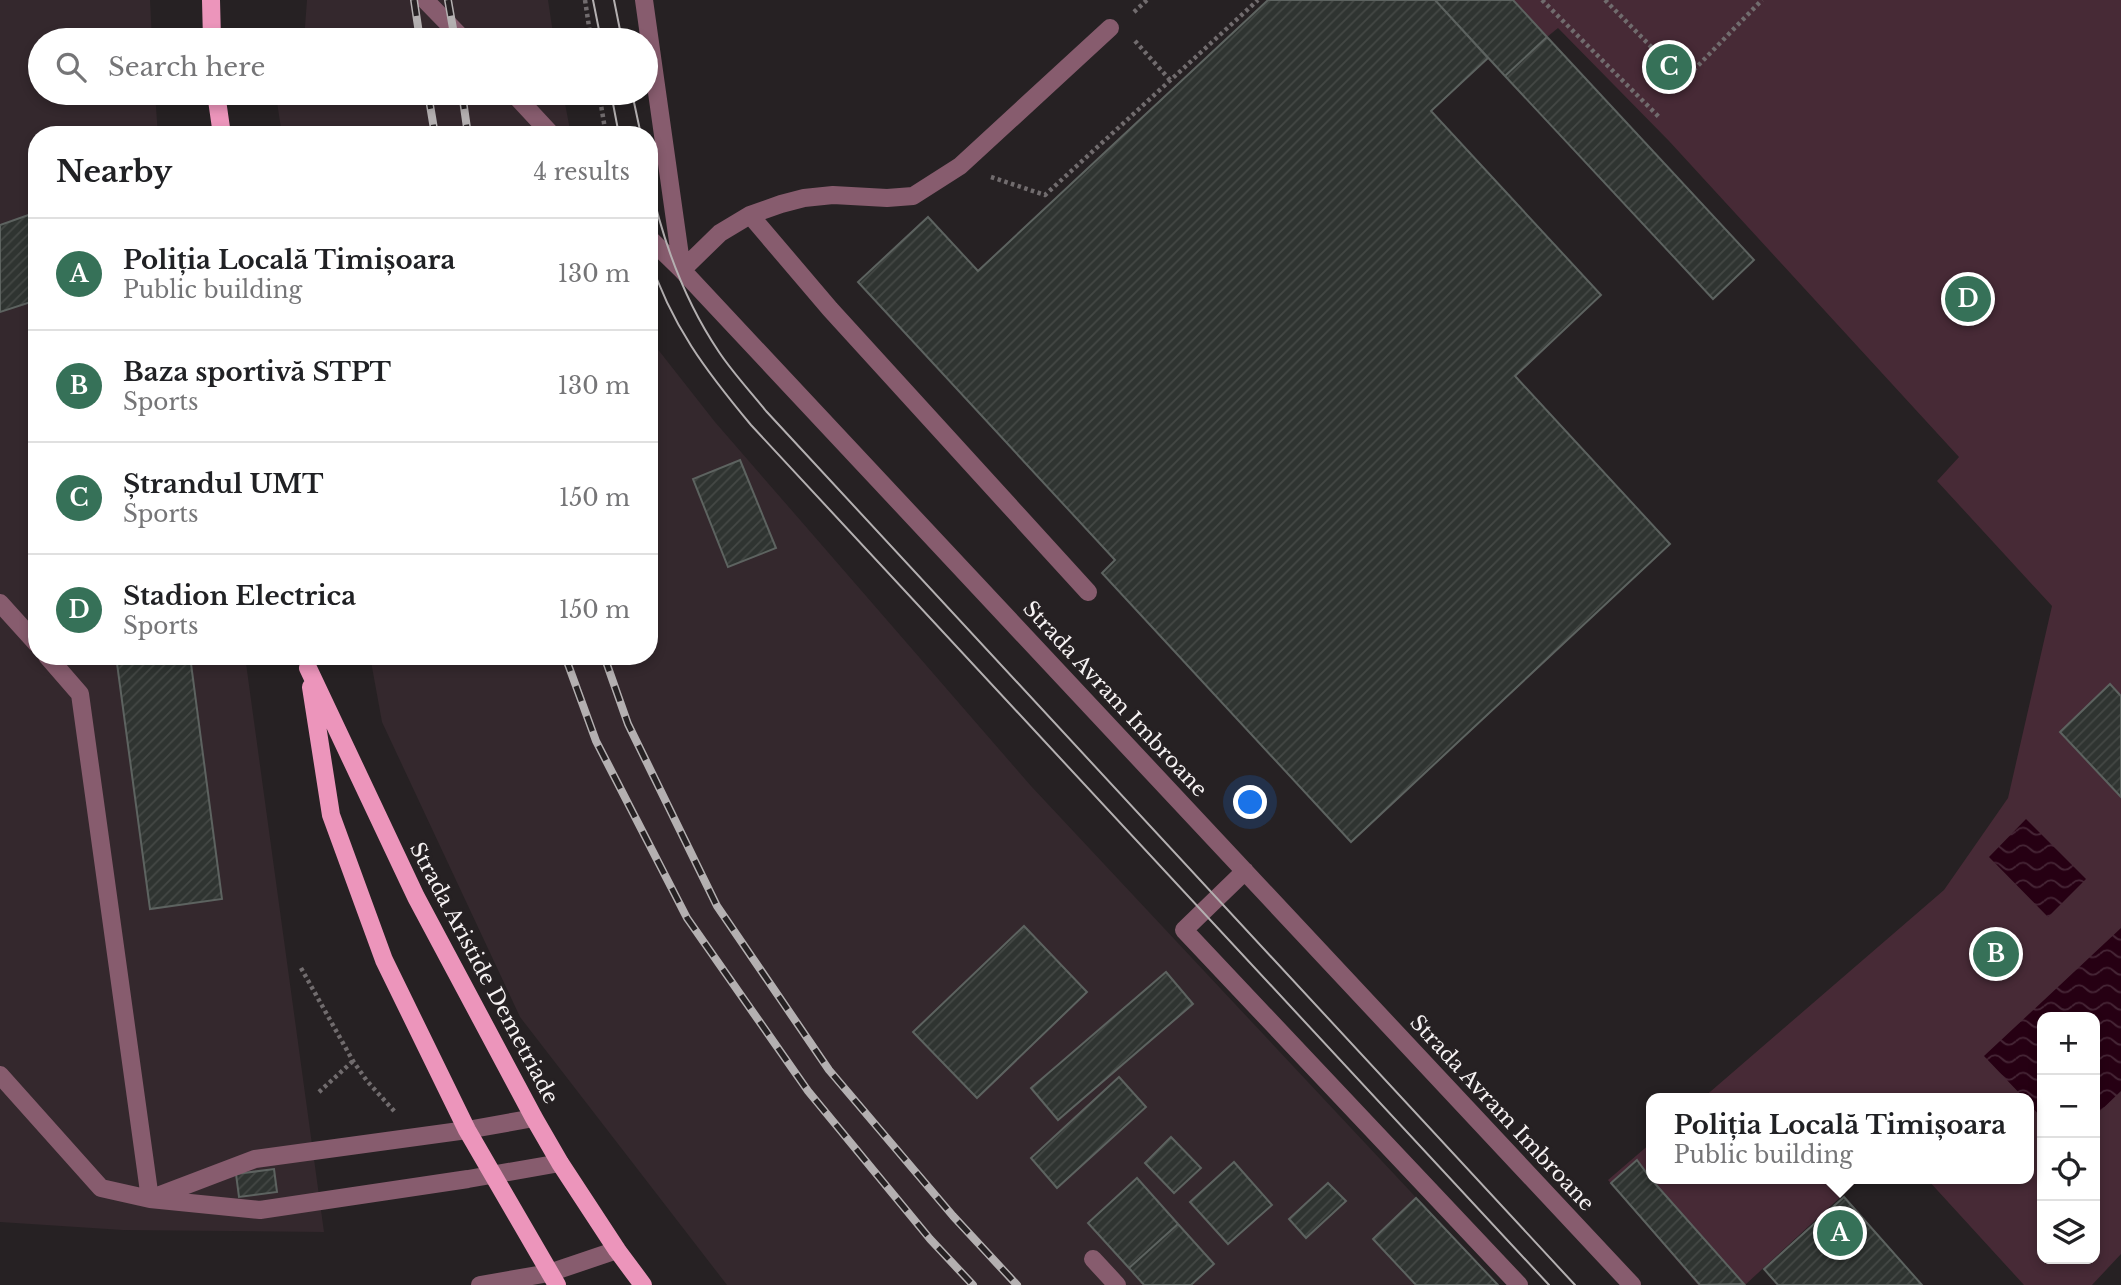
<!DOCTYPE html>
<meta charset="utf-8">
<style>
body{margin:0;font-family:"Libre Baskerville",serif;background:#f2f2f2;color:#202124}
.controls{position:absolute;right:21px;bottom:21px;display:grid;overflow:hidden;border-radius:14px;box-shadow:0 4px 10px #0003}
.controls button{width:63px;height:63px;display:grid;place-items:center;padding:0;border:0;border-bottom:2px solid #e0e0e0;background:#fff;color:#202124;font:35px sans-serif}
.you{position:absolute;left:1251px;top:803px;width:24px;height:24px;margin:-18px;border:5px solid #fff;border-radius:50%;background:#1a73e8;box-shadow:0 0 0 10px #1a73e833}
.badge{display:grid;place-items:center;width:46px;height:46px;border-radius:50%;background:#367158;color:#fff;font-size:23px;font-weight:700}
.pin{position:absolute;translate:-50% -50%;border:4px solid #fff;box-shadow:0 2px 7px #0006}
.popup{position:absolute;left:1646px;top:1093px;width:388px;height:91px;box-sizing:border-box;display:grid;place-content:center;border-radius:14px;background:#fff;filter:drop-shadow(0 2px 5px #0005);font-size:23px;white-space:nowrap;color:#757577}
.popup b{font-size:26px;color:#202124}
.popup::after{content:'';position:absolute;left:50%;top:100%;margin-left:-14px;border:14px solid transparent;border-top-color:#fff}
.list{margin:0;padding:0;list-style:none}
h2{display:flex;justify-content:space-between;align-items:center;height:91px;margin:0;padding:0 28px;font-size:30px}
h2 small{font-size:23px;font-weight:400;color:#757577}
.list li{display:grid;grid-template-columns:46px 1fr auto;gap:21px;align-items:center;box-sizing:border-box;height:112px;padding:0 28px;border-top:2px solid #e0e0e0}
.list b{display:block;font-size:26px;white-space:nowrap}
.list p{margin:0;font-size:23px;white-space:nowrap;color:#757577}
.list em{font-size:23px;font-style:normal;color:#757577}
.icon{flex:none;width:38px;height:38px;fill:none;stroke:currentColor;stroke-width:2;stroke-linecap:round;stroke-linejoin:round}
.map{position:relative;flex:none;width:2121px;height:1285px;overflow:hidden}
.search{position:absolute;background:#fff;box-shadow:0 4px 10px #0003;left:28px;top:28px;width:630px;height:77px;display:flex;align-items:center;gap:18px;box-sizing:border-box;padding:0 24px;border-radius:38px;color:#757577;font-size:26px}
.panel{position:absolute;background:#fff;box-shadow:0 4px 10px #0003;left:28px;top:126px;width:630px;height:539px;border-radius:28px}
.map>svg:first-child{display:block}
.built{fill:#34282d}
.green{fill:#472a36;fill-rule:evenodd}
.water{fill:url(#water-waves)}
.building{fill:url(#building-hatch);stroke:#5d6360;stroke-width:2}
.lines{fill:none;stroke-linecap:round;stroke-linejoin:round}
.path{stroke:#716c6e;stroke-width:4.5;stroke-dasharray:3.5 3.5;stroke-linecap:butt}
.minor{stroke:#875c6e;stroke-width:18}
.major{stroke:#ec95bb;stroke-width:18}
.tram{stroke:#b4b0b1;stroke-width:2}
.rail-casing{stroke:#b4b0b1;stroke-width:8}
.rail{stroke:#262123;stroke-width:5;stroke-dasharray:16;stroke-linecap:butt}
.labels{text-anchor:middle;dominant-baseline:central;stroke-width:6;stroke-linejoin:round;paint-order:stroke}
.street-label{font-size:21px;fill:#f6f2f3;stroke:#262123}
</style>
<div class="map">
<svg width="2121" height="1285" viewBox="0 0 2121 1285">
<defs>
<pattern id="water-waves" width="16" height="10" patternUnits="userSpaceOnUse" patternTransform="scale(1.75)"><rect width="16" height="10" fill="#260013"/><path d="M0 5q4-4 8 0t8 0" fill="none" stroke="#462636"/></pattern>
<pattern id="building-hatch" width="6" height="6" patternUnits="userSpaceOnUse" patternTransform="scale(1.75)"><rect width="6" height="6" fill="#2f3431"/><path d="M-1 1l2-2M0 6l6-6M5 7l2-2" fill="none" stroke="#444845"/></pattern>
</defs>
<rect width="100%" height="100%" fill="#262123"/>
<path class="built" d="M0 0H150L152 40H40V93H155L158 135H37V656H245L324 1232 123 1230 0 1222Z
M307 0H548L554 40H304Z
M279 93H563L571 135H282L277 102Z
M649 338 715 422 1031 786 1498 1285H727L520 1017 382 722 370 656H649Z"/>
<path class="green" d="M1435 0H2121V1254L2092 1285H2024L1927 1179H2029V1098H1703L1944 890 2008 798 2052 606 1937 481 1959 457 1669 141 1558 28 1547 37ZM2042 1017H2095V1259H2042Z
M1651 1143V1179H1860L1745 1285H1698L1608 1180Z"/>
<path class="water" d="M2026 819 2086 879 2048 917 1989 857Z
M2121 928V1091L2095 1116V1017H2042V1118L2029 1104V1098H2024L1984 1056Z"/>
<path class="building" d="M1268 0H1435L1488 58 1431 111 1601 295 1515 376 1670 544 1351 842 1102 573 1115 560 858 282 928 217 978 271Z
M1435 0H1513L1547 37 1505 76Z
M1547 37 1754 260 1713 299 1505 76Z
M37 212V300L0 312V225Z
M740 460 776 548 728 567 693 479Z
M116 656H190L222 899 150 909Z
M2110 684 2121 696V797L2060 732Z
M1024 926 1087 992 977 1098 913 1032Z
M1166 972 1193 1004 1058 1120 1031 1088Z
M1119 1077 1146 1107 1057 1188 1031 1158Z
M1171 1137 1201 1168 1174 1193 1145 1163Z
M1637 1160 1651 1179 1744 1284 1700 1285 1611 1183Z
M1234 1162 1272 1205 1228 1244 1190 1202Z
M274 1169 277 1192 239 1197 236 1174Z
M1137 1178 1178 1224 1129 1268 1088 1223Z
M1328 1183 1346 1201 1306 1238 1289 1219Z
M1844 1197 1922 1285H1778L1764 1269Z
M1416 1198 1498 1285H1416L1373 1239Z
M1178 1224 1214 1264 1191 1285H1144L1129 1268Z"/>
<g class="lines">
<path class="path" d="M585 0 591 40
M1542 0 1659 117
M1605 0 1684 80 1762 0
M1134 12 1147 0
M1135 41 1170 80
M599 93 606 135
M991 177 1045 195 1258 0
M301 968 353 1061 367 1081 395 1112
M319 1092 353 1061"/>
<path class="minor" d="M425 0 464 40
M644 0 682 270
M513 93 552 135
M750 215 830 309 1088 592
M649 238 682 270 1632 1285
M682 270 720 233 750 215 781 204 804 198 833 195 887 198 913 196 960 166 1110 28
M0 603 37 644
M47 656 80 694 150 1199
M1245 871 1184 930 1519 1285
M0 1075 101 1188 150 1199 260 1210 468 1179 560 1163
M155 1197 255 1159 467 1130 534 1118
M1093 1259 1117 1285
M480 1285 549 1273 617 1250"/>
<path class="major" d="M211 0 212 40
M216 93 222 135
M308 668 416 897 534 1118 560 1163 617 1250 643 1285
M311 687 331 815 384 960 467 1130 557 1285"/>
<path class="tram" d="M593 0 601 40
M614 0 622 40
M611 93 619 135
M632 93 641 135
M649 178C662 239 684 300 719 352 733 373 750 391 766 411L1575 1285
M649 257C671 325 706 371 751 425L1549 1285"/>
<defs>
<path id="rail" d="M414 0 420 40
M448 0 455 40
M428 93 435 135
M462 93 468 135
M565 656 596 741 687 918 808 1091 930 1239 973 1285
M604 656 628 724 717 906 829 1070 953 1216 1017 1285"/>
</defs>
<use href="#rail" class="rail-casing"/>
<use href="#rail" class="rail"/>
</g>
<g class="labels">
<g class="street-label">
<text transform="translate(1115 699) rotate(47)">Strada Avram Imbroane</text>
<text transform="translate(484 973) rotate(62)">Strada Aristide Demetriade</text>
<text transform="translate(1502 1113) rotate(47)">Strada Avram Imbroane</text>
</g>
</g>
</svg>
<div class="controls">
<button>+</button>
<button>−</button>
<button><svg class="icon" aria-label="locate" viewBox="0 0 24 24"><circle cx="12" cy="12" r="6"/><path d="M12 2v4M12 18v4M2 12h4M18 12h4"/></svg></button>
<button><svg class="icon" aria-label="layers" viewBox="0 0 24 24"><path d="M12 4l9 5-9 5-9-5zM3 14l9 5 9-5"/></svg></button>
</div>
<div class="you"></div>
<div class="pin badge" style="left:1840px;top:1233px">A</div>
<div class="popup"><b>Poliția Locală Timișoara</b>Public building</div>
<div class="pin badge" style="left:1996px;top:954px">B</div>
<div class="pin badge" style="left:1669px;top:67px">C</div>
<div class="pin badge" style="left:1968px;top:299px">D</div>
<div class="search"><svg class="icon" aria-label="search" viewBox="0 0 24 24"><circle cx="10" cy="10" r="6"/><path d="M15 15l6 6"/></svg>Search here</div>
<section class="panel">
<h2>Nearby<small>4 results</small></h2>
<ul class="list">
<li><span class="badge">A</span><div><b>Poliția Locală Timișoara</b><p>Public building</p></div><em>130 m</em></li>
<li><span class="badge">B</span><div><b>Baza sportivă STPT</b><p>Sports</p></div><em>130 m</em></li>
<li><span class="badge">C</span><div><b>Ștrandul UMT</b><p>Sports</p></div><em>150 m</em></li>
<li><span class="badge">D</span><div><b>Stadion Electrica</b><p>Sports</p></div><em>150 m</em></li>
</ul>
</section>
</div>
